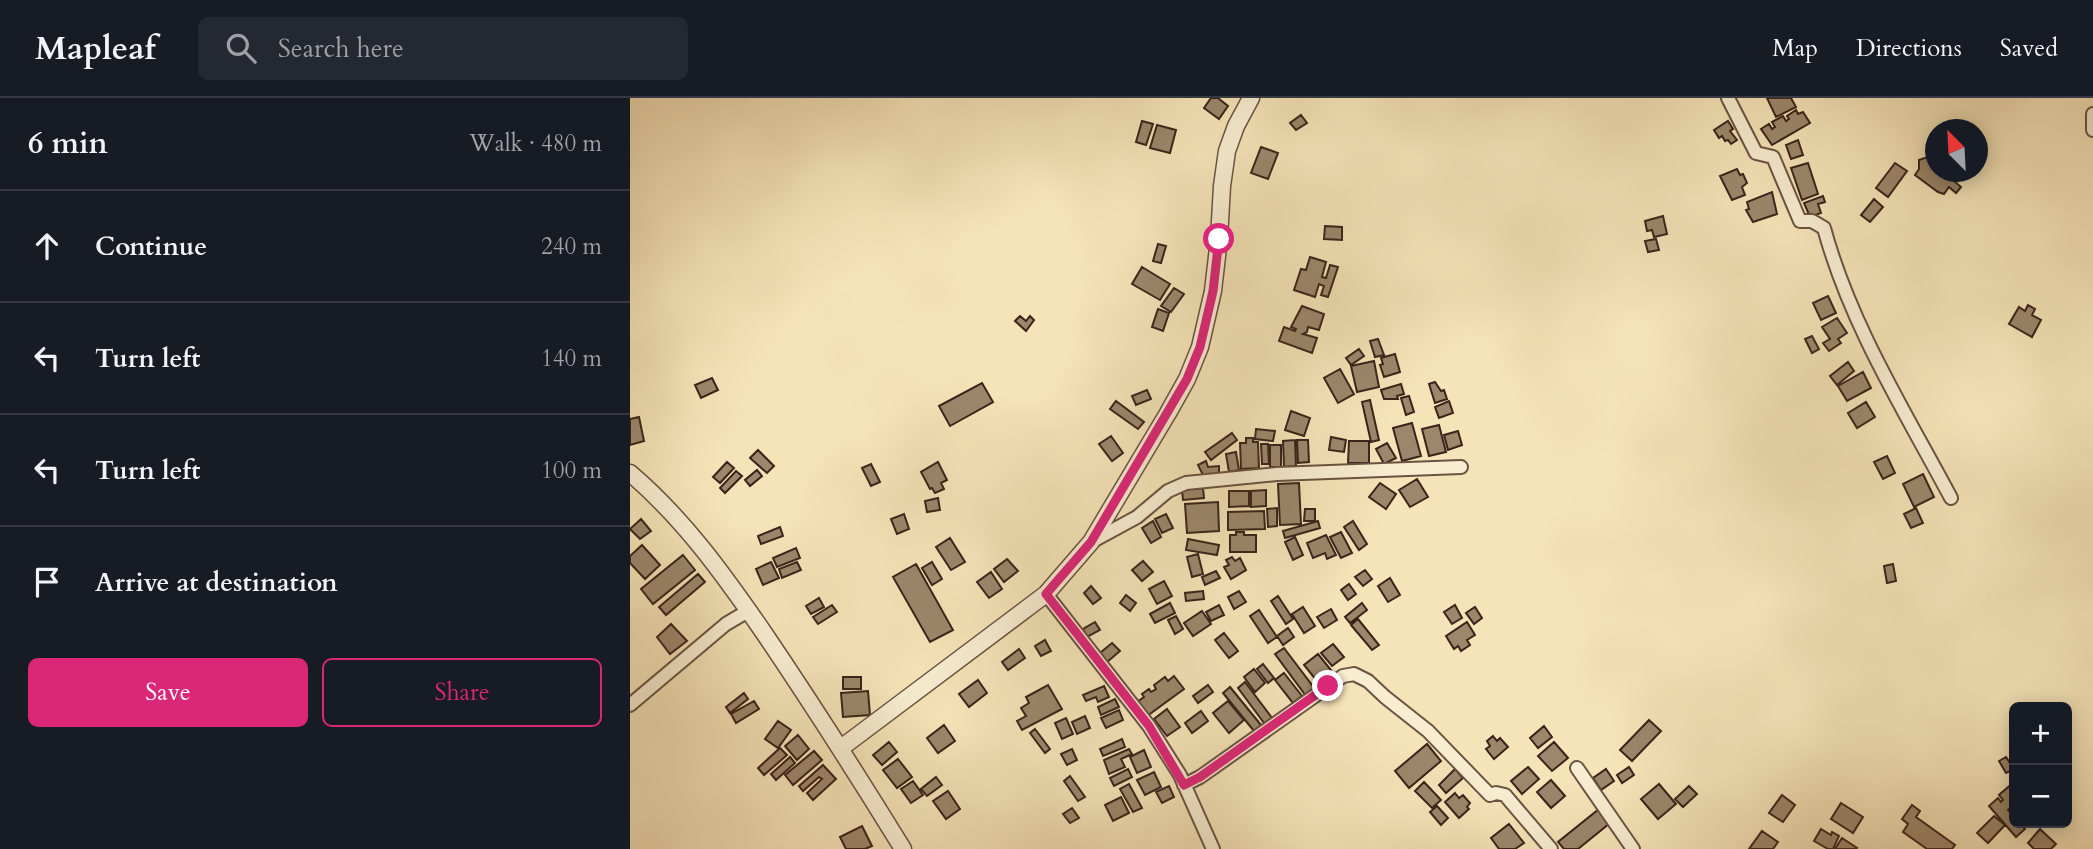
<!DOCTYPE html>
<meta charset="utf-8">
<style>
body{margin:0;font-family:Cardo,serif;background:#242831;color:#f1f3f6}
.controls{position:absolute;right:21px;bottom:21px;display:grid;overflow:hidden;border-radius:10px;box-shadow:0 4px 18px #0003}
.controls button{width:63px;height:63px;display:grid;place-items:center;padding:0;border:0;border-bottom:2px solid #363941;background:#171b24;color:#f1f3f6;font:35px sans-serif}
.compass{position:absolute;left:1295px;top:21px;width:63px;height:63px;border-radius:50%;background:#171b24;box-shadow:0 4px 18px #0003;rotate:336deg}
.stop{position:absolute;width:21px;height:21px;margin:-16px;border:5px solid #db2777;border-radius:50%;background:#fff}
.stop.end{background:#db2777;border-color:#fff;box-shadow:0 2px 7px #0008}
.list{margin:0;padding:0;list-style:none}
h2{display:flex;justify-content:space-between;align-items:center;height:91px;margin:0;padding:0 28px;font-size:30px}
h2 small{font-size:23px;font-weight:400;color:#9ea1a6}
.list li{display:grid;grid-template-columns:46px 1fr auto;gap:21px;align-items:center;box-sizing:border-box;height:112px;padding:0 28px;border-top:2px solid #363941}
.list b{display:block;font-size:26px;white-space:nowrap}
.list em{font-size:23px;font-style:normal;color:#9ea1a6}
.actions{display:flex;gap:14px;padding:21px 28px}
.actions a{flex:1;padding:16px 0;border:2px solid #db2777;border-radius:10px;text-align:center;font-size:24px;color:#db2777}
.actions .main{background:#db2777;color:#fff}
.icon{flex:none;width:38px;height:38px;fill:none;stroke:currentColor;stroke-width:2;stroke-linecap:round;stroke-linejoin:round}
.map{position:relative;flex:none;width:1463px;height:751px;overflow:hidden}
header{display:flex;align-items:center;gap:42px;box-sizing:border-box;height:98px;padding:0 35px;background:#171b24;border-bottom:2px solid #363941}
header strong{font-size:33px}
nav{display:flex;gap:38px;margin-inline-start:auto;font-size:24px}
.search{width:490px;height:63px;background:#242831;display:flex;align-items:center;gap:18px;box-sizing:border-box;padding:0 24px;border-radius:10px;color:#9ea1a6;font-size:26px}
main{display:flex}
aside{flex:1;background:#171b24}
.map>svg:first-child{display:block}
.building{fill:#9c876c;stroke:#3b231a;stroke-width:2}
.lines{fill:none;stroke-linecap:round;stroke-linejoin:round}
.minor-casing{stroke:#6a5342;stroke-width:16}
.tertiary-casing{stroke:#6a5342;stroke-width:19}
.minor{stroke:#f8edd1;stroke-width:12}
.tertiary{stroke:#f8edd1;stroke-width:16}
.route{stroke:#db2777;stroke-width:9}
</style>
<header>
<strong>Mapleaf</strong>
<div class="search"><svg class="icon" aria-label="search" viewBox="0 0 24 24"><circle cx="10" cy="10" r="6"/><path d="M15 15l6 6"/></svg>Search here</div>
<nav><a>Map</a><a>Directions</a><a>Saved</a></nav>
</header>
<main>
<aside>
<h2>6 min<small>Walk · 480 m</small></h2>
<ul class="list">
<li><svg class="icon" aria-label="ahead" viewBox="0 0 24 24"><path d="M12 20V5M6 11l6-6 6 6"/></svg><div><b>Continue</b></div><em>240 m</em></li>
<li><svg class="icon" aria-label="left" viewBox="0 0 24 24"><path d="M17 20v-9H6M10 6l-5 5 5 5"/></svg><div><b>Turn left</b></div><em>140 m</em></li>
<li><svg class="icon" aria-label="left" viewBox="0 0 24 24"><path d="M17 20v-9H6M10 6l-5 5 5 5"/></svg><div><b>Turn left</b></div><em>100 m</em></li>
<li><svg class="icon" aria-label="arrive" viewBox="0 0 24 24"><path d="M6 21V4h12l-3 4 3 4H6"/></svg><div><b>Arrive at destination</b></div></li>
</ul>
<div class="actions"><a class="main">Save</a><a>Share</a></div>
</aside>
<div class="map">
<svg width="1463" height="751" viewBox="0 0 1463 751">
<rect width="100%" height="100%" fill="#f5e4b8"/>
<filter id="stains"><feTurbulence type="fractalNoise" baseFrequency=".00286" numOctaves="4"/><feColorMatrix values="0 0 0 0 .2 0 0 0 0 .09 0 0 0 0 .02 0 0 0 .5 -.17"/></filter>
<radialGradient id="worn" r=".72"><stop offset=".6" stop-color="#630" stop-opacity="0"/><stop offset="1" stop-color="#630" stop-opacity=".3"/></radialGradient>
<path class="building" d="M581 0H588L598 8 589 21 574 10Z
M1137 0H1161L1166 9 1146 19Z
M1166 12 1168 16 1173 14 1180 25 1142 47 1131 31 1139 26 1142 31 1145 29 1142 24 1153 18 1156 23 1159 21 1157 18Z
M671 17 677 25 666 32 660 25Z
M512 23 523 26 516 47 506 44Z
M1098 23 1103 31 1100 33 1107 42 1101 46 1098 42 1095 43 1092 38 1089 40 1084 32Z
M527 27 546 32 540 55 520 50Z
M1168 42 1173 57 1161 61 1156 47Z
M631 49 648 55 638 81 621 75Z
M1304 50 1306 74H1324L1329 77 1324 83 1331 89 1326 95 1319 89 1314 96 1308 94 1285 77 1289 71V62L1298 59Z
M1178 65 1188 96 1172 102 1161 70Z
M1265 65 1277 73 1258 99 1246 90Z
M1107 71 1110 77 1113 76 1117 85 1112 89 1115 97 1102 102 1090 78Z
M1142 94 1147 116 1123 124 1116 112 1119 111 1117 104Z
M1193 98 1195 104 1188 106 1191 115 1180 119 1174 105Z
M1244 101 1253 109 1240 124 1231 117Z
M1033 118 1037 136 1024 139 1022 132 1017 133 1015 123Z
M695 128 712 129V142L694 141Z
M1026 141 1029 152 1018 154 1015 143Z
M528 146 536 148 531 165 523 163Z
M680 159 696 164 692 179 696 180 700 167 708 169 698 199 691 197 694 188 689 186 685 199 664 192 671 171 676 172Z
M512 169 540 186 530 202 502 186Z
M544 190 554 196 541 214 531 208Z
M1198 198 1206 215 1191 222 1183 205Z
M1398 207 1405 211 1402 217 1411 222 1402 239 1379 226 1389 209 1395 213Z
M672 208 694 216 689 232 678 229 677 234 673 236 687 240 682 255 649 243 654 229 665 233 666 231 661 229Z
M528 211 539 215 533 233 522 229Z
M390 218 396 223 400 218 404 222 396 233 385 223Z
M1207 220 1217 235 1208 241 1211 245 1199 253 1193 245 1200 241 1192 229Z
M1182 238 1189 251 1182 255 1175 241Z
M748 241 754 257 745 259 740 243Z
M729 251 734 258 721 267 716 260Z
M765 256 770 274 754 279 750 267 753 266 751 260Z
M744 263 749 289 727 294 721 268Z
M1218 264 1224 273 1207 287 1200 278Z
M710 271 724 296 708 305 694 280Z
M1233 274 1241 290 1217 303 1208 288Z
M82 280 88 292 71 300 65 287Z
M805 284 811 293 814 292 817 301 805 305 799 286Z
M352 285 363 304 320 328 309 308Z
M771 286 774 296 767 298 768 301H754L751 292Z
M517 292 521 301 506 307 502 298Z
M779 298 784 314 776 317 771 300Z
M740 302 749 342 741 344 732 304Z
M486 303 514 324 508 331 480 311Z
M819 303 823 315 809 320 805 309Z
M1236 304 1245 319 1227 330 1218 315Z
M661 313 680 320 674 338 655 332Z
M9 319 14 343 0 347V321Z
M782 325 791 358 772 363 763 330Z
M809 327 816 354 799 358 792 331Z
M626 331 645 333 643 343 625 341Z
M828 333 832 347 818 352 814 337Z
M602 335 607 342 581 362 575 354Z
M481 338 493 355 482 363 469 346Z
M701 339 716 342 714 354 699 352Z
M616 340H623V344H628L629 370 611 371 610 345H616Z
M665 342 666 368 654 369 653 343Z
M667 342H678L679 364 668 365Z
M719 343H739V365H718Z
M757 345 766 360 754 366 746 351Z
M631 346H638L639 366H632Z
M640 347H651V369H640Z
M128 352 144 368 137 375 120 360Z
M606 354 609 372 599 374 596 356Z
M1257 358 1265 375 1253 381 1244 364Z
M576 363 578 369 589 368V377L574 379 568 367Z
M97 364 104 370 90 385 83 379Z
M308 364 317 382 311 385 314 391 305 395 302 390 300 391 291 374Z
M241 366 250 384 241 388 232 370Z
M127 372 132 378 120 388 115 382Z
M106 373 112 378 95 395 90 390Z
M1293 376 1304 399 1284 409 1273 386Z
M787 381 798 399 780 409 769 392Z
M669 385 671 426 650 427 648 386Z
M750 385 766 396 756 411 739 399Z
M573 390 574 400 553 402 552 392Z
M636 392V408L621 409V393Z
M599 393H619V408L599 409Z
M308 400 310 412 297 414 295 403Z
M588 404 589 433 557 435 555 406Z
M647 410V428L638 429 637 411Z
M1286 410 1293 425 1281 430 1274 416Z
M675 411H685V423H674Z
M634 413 635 431 598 432V414Z
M274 416 279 431 267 436 261 421Z
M536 416 543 430 532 435 525 421Z
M11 421 21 433 10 441 0 431Z
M523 423 531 439 521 445 512 430Z
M688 423 690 430 655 440 653 433Z
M723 423 737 446 729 452 714 429Z
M150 429 153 438 131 446 128 438Z
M606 434H614V437H626V454H600V437H606Z
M711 434 722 455 711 460 700 439Z
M696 437 706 457 697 461 695 455 683 460 677 445Z
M665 439 673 457 663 462 655 444Z
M320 440 335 464 321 472 306 449Z
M558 441 589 447 587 457 556 452Z
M12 447 30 467 15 481 0 465V458Z
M166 450 170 460 147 469 143 460Z
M568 456 573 476 562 479 557 459Z
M53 457 65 472 23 506 11 491Z
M602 459 605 463 610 460 616 472 601 481 594 469 599 467 596 462Z
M377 461 388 473 374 484 364 471Z
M513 463 523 474 512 483 502 472Z
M141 464 149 480 133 487 126 471Z
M167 464 171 472 152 480 149 471Z
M302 464 312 481 302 487 292 470Z
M286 466 323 532 300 544 263 479Z
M1263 466 1266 483 1257 485 1254 468Z
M735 472 742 481 733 488 725 479Z
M586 473 590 480 575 487 572 479Z
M361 474 372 491 359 500 347 484Z
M68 476 75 484 36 517 29 509Z
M760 480 770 497 758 504 748 488Z
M534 483 542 498 527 506 519 491Z
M719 486 726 496 718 502 711 492Z
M461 488 471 500 463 506 454 495Z
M573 493 574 501 556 503 555 495Z
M609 493 616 504 604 511 598 499Z
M496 497 506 505 500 513 490 505Z
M648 498 663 521 656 526 641 503Z
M189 500 194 509 181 516 176 508Z
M540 505 545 515 525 525 520 516Z
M732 505 737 512 720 525 715 519Z
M202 507 207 514 188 526 183 519Z
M589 507 594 517 581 523 576 514Z
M825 507 832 520 822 526 814 514Z
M673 509 685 528 674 535 662 516Z
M845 509 852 520 844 526 836 515Z
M701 511 707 522 694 530 687 519Z
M629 512 647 539 638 545 620 518Z
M572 513 581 526 563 538 554 525Z
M546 518 553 531 545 536 538 522Z
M728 521 749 547 742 552 721 527Z
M465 524 470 532 457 539 453 531Z
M837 524 845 537 837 542 840 547 831 553 828 548 824 551 816 538Z
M41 526 57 543 40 556 27 539Z
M658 530 664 539 653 547 647 538Z
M594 535 608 553 599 560 585 542Z
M415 542 421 553 411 558 405 548Z
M482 545 490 553 477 564 470 555Z
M703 546 714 559 702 568 691 555Z
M654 550 685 591 676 598 645 556Z
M389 551 395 560 378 572 372 564Z
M688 556 701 572 687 583 674 567Z
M633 566 644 580 638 585 627 571Z
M624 571 635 585 625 594 614 579Z
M654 575 672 598 663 605 645 582Z
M544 578 554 591 517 618 507 604 514 599 512 596 519 591 521 594 526 591 524 587 535 579 538 583Z
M213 579H231V591H213Z
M348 582 357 595 339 609 329 596Z
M615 584 642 620 634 625 608 590Z
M418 587 432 611 392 632 387 623 396 618 391 610 399 605 396 599Z
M578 587 583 594 568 605 563 598Z
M474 588 479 599 468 604 466 599 456 603 453 597Z
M600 589 631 627 624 633 593 595Z
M238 593 240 617 213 619 211 595Z
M114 595 118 601 100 615 96 609Z
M485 601 489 609 471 617 468 609Z
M124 603 129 611 106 625 101 616Z
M598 603 614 622 599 635 583 615Z
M537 611 550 629 537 638 524 621Z
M489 612 493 622 476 630 471 620Z
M571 613 578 623 562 635 555 625Z
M455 618 460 630 447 636 442 624Z
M436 620 443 636 432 641 425 625Z
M1019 622 1031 633 1002 663 990 652Z
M148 623 161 632 148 650 135 641Z
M314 627 325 643 308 655 297 640Z
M914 628 922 639 908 650 900 640Z
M405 631 420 651 415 655 400 635Z
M168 637 179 651 167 662 155 648Z
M863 638 867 643 870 640 878 649 864 661 856 651 860 648 857 643Z
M492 641 495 649 473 658 470 651Z
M259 644 267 654 252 667 243 657Z
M924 644 938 660 922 673 908 658Z
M797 646 811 663 779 690 765 673Z
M150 650 157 657 134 677 128 670Z
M442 651 447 662 437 667 431 656Z
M499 651 502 656 491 661 495 669 479 676 474 662Z
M514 652 521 669 507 675 500 659Z
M184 653 192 662 163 687 155 677Z
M160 659 165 665 146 682 141 676Z
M1376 659 1384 671 1376 675 1369 663Z
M268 661 282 679 267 690 253 672Z
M193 667 206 681 183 702 177 695 192 681 189 679 173 693 169 688Z
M898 669 909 681 892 696 881 683Z
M999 669 1004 677 992 685 987 677Z
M498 671 502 679 484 688 480 680Z
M825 671 833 680 816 695 809 687Z
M976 671 984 683 971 692 963 680Z
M524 674 531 689 515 697 507 682Z
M440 678 455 699 448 703 434 683Z
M306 679 312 687 297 698 291 691Z
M921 682 935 698 921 710 907 694Z
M283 683 293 697 281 705 271 691Z
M794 684 811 702 802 710 785 693Z
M1384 684V706L1378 712 1384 718V725H1390L1395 731 1386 739 1359 708 1368 700 1371 704 1373 702 1369 697Z
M499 686 512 710 503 714 490 691Z
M1029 686 1046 706 1028 721 1011 701Z
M539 688 544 699 532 705 526 694Z
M1059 688 1067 696 1053 709 1045 701Z
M318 693 330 711 316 721 303 703Z
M825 695 829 700 833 697 840 705 837 709 839 711 829 720 815 704Z
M1152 697 1165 707 1153 724 1139 715Z
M491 699 499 715 483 723 475 707Z
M1211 705 1233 719 1223 735 1201 721Z
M1282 707 1290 713 1286 719 1325 747 1322 751H1297L1273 734 1278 726 1272 721Z
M807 708 818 720 811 727 800 714Z
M442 710 449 720 440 725 433 716Z
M969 711 980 725 948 751H934L928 744Z
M1364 718 1375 727 1358 745 1347 735Z
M879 726 894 745 885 751H869L861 740Z
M232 728 242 748 235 751H216L210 739Z
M1191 731 1201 737 1202 734 1209 738 1203 751H1198L1184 743Z
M1410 731 1426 746 1421 751H1404L1398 745Z
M1132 733 1148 744 1143 751H1119Z
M1212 740 1227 750 1226 751H1205Z"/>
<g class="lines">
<defs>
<path id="minor" d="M1098 0 1126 55 1143 59 1170 123H1182L1194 130C1220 226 1274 312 1321 400
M1463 16V32
M461 444 507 419 538 393 556 385 647 376 831 369
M416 496 519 628 550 677 583 751
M0 607 96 526 118 513
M947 670 1003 751
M554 687 570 679 713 578 724 576 738 583 755 599 798 633 860 697 866 695 875 697 921 751"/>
<path id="tertiary" d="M0 375C54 421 94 477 134 535 182 606 228 678 273 751
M211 650 416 496 461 444 538 315 557 281 570 249 583 193 589 141 592 88 597 53 606 28 621 0"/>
</defs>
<use href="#minor" class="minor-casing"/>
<use href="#tertiary" class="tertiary-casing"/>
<use href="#minor" class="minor"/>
<use href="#tertiary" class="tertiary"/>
</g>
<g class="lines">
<path class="route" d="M589 141 583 193 570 249 557 281 461 444 416 496 519 628 554 687 570 679 698 588"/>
</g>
<rect width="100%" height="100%" filter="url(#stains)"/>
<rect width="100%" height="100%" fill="url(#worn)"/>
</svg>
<div class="controls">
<button>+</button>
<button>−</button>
</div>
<svg class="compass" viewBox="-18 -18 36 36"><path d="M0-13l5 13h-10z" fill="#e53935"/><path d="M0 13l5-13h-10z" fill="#9ea1a6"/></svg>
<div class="stop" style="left:589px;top:141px"></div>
<div class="stop end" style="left:698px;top:588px"></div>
</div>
</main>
